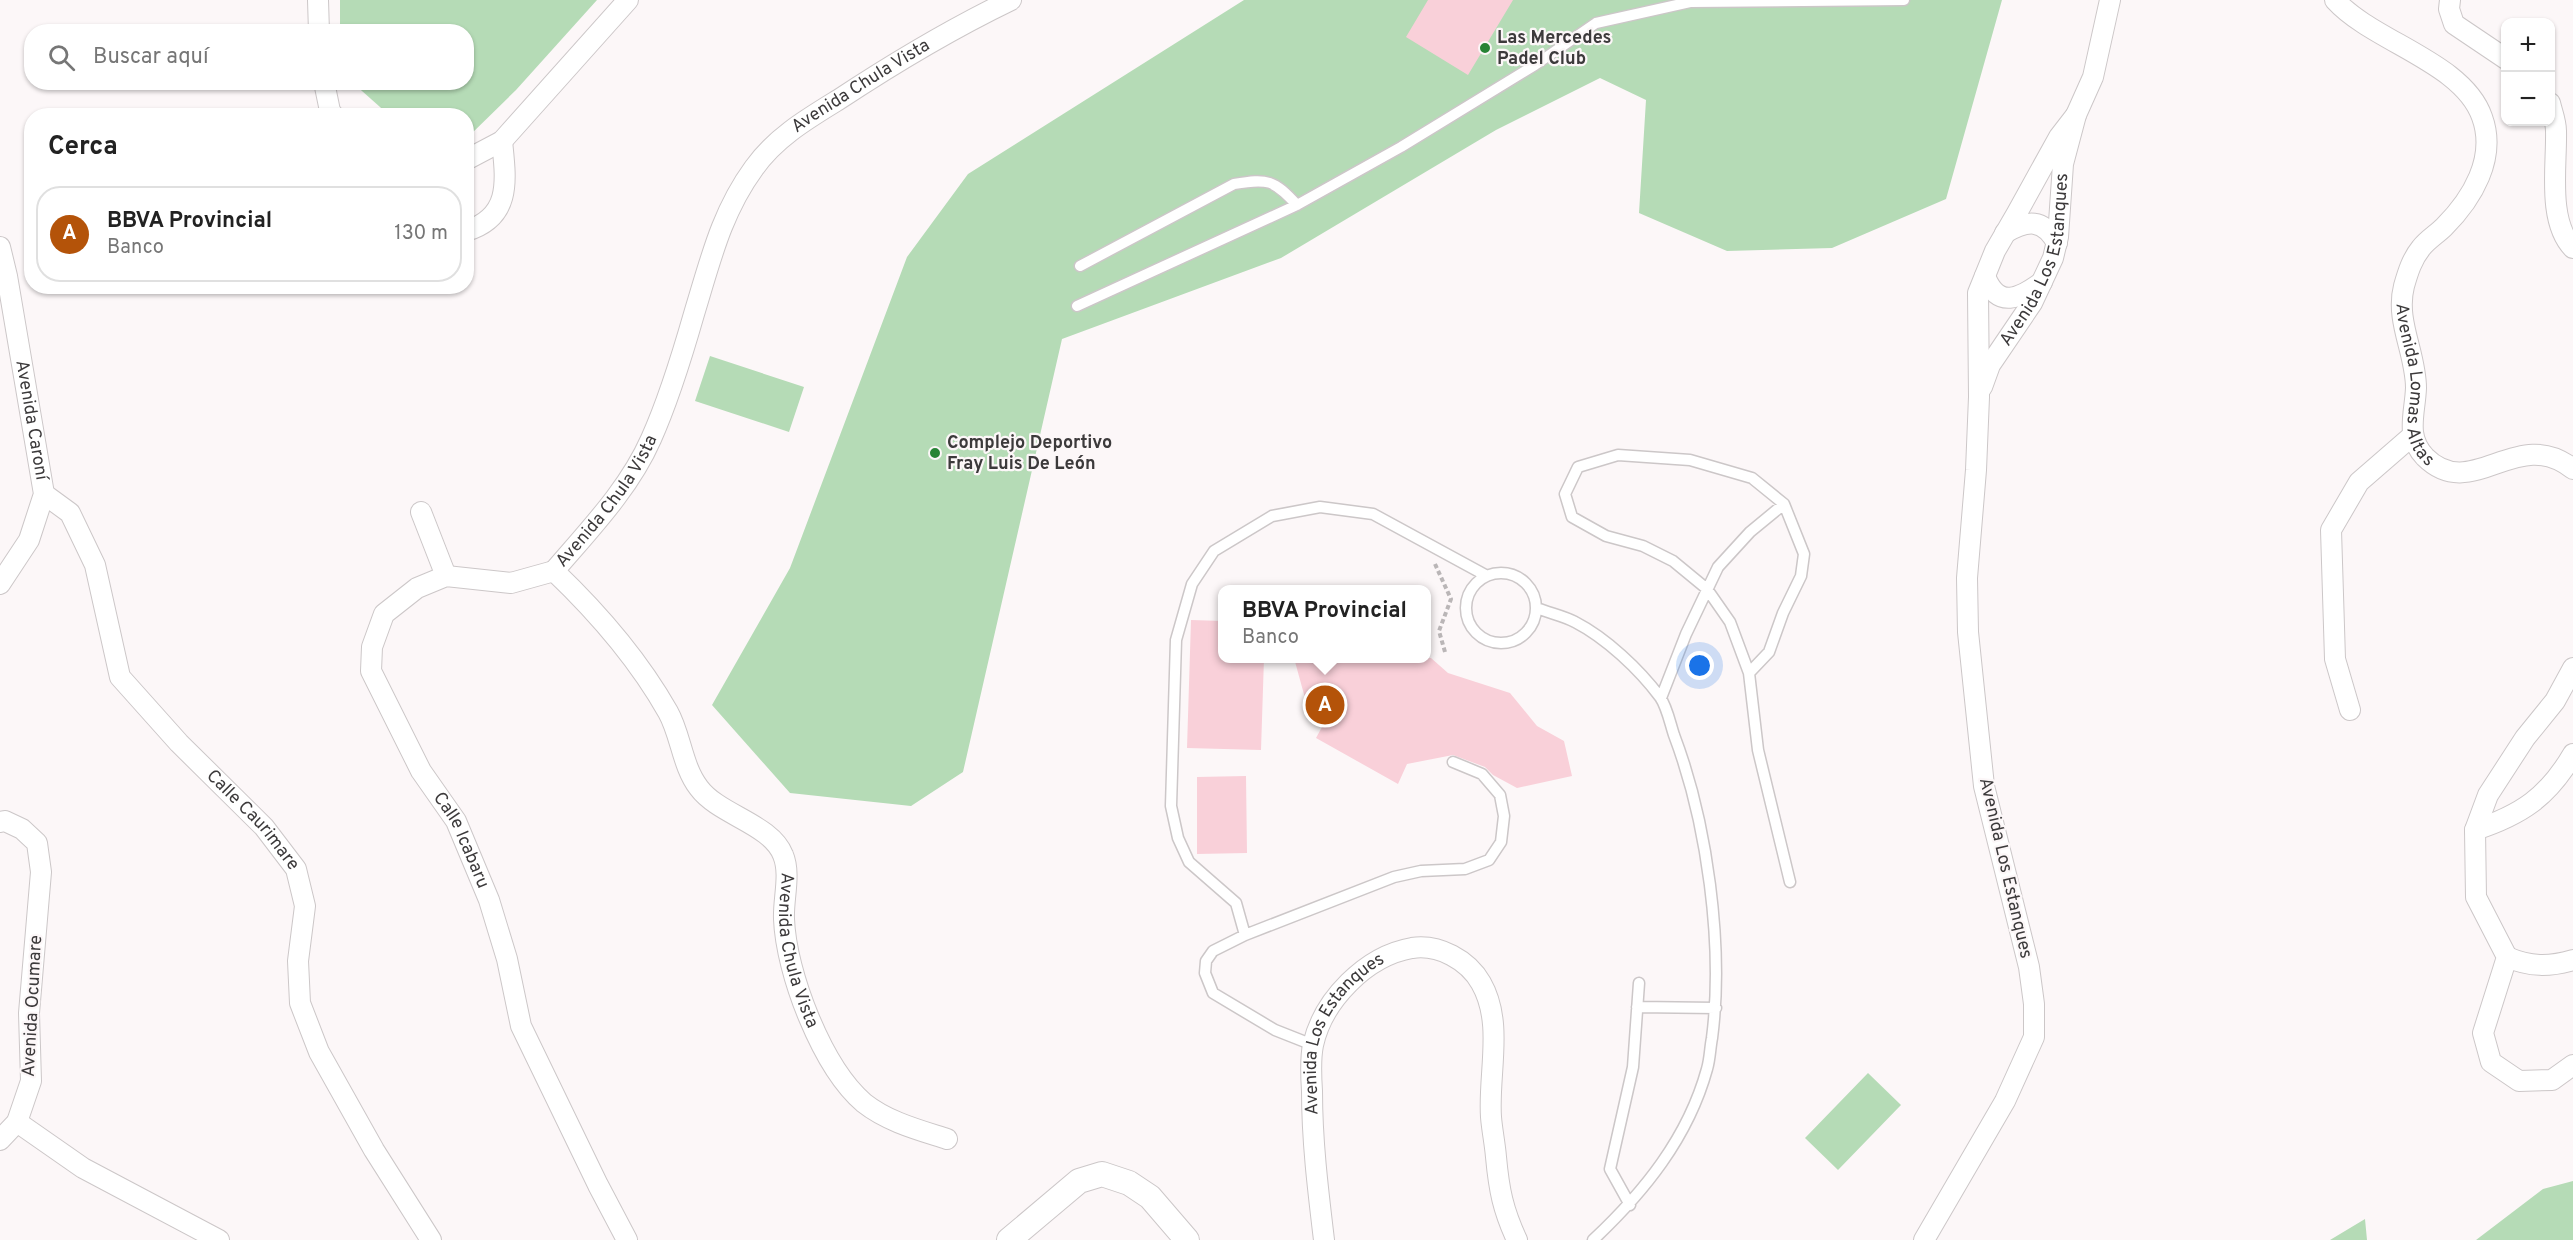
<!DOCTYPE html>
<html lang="es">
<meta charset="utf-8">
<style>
body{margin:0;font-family:Overpass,sans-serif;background:#f6f6f6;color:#222}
.controls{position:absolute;right:18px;top:18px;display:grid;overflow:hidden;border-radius:12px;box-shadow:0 2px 4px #0004}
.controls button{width:54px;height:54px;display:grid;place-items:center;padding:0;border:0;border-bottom:2px solid #e0e0e0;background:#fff;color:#222;font:30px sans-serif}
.you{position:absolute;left:1700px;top:666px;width:21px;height:21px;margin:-15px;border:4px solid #fff;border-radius:50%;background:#1a73e8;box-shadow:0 0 0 9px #1a73e833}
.badge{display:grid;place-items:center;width:39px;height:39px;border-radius:50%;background:#b45309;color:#fff;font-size:20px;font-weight:700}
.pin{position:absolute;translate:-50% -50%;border:3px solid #fff;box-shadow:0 2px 6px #0006}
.popup{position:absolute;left:1218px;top:585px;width:213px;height:78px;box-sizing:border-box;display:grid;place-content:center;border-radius:12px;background:#fff;filter:drop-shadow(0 2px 4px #0005);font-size:20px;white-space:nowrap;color:#767676}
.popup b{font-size:22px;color:#222}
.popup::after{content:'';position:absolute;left:50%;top:100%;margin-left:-12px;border:12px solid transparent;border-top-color:#fff}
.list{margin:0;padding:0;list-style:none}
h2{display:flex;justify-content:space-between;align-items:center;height:78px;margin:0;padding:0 24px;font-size:26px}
h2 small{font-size:20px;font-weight:400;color:#767676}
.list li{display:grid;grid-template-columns:39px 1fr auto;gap:18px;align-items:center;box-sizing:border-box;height:96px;margin:0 12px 12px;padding:0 12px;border:2px solid #e0e0e0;border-radius:24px}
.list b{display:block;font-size:22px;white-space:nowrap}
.list p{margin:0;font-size:20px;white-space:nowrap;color:#767676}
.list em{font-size:20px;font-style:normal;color:#767676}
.icon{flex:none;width:33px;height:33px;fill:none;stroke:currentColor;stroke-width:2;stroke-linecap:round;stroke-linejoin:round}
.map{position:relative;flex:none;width:2573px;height:1240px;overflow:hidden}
.search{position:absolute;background:#fff;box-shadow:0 2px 4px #0004;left:24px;top:24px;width:450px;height:66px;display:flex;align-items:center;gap:15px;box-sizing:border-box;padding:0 21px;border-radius:24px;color:#767676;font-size:22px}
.panel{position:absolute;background:#fff;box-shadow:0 2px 4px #0004;left:24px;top:108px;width:450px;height:186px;border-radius:24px}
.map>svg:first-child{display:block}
.green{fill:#b5dbb6}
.building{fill:#f9d0d9}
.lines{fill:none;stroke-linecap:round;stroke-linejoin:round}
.service-casing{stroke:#ccc7c8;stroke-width:13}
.minor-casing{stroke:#ccc7c8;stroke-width:22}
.tertiary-casing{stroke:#ccc7c8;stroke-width:26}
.path{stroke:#bab6b7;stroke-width:4;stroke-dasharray:4.5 3;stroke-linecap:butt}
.service{stroke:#fff;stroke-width:10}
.minor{stroke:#fff;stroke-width:20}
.tertiary{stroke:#fff;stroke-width:24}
.poi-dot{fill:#278435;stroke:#fcf7f8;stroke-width:2}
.labels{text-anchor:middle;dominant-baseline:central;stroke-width:4.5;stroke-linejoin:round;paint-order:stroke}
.poi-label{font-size:18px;font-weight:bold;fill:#3c3a3b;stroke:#fcf7f8;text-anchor:start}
.street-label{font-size:18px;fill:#3c3a3b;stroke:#fcf7f8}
</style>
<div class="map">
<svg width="2573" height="1240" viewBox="0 0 2573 1240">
<rect width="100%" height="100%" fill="#fcf7f8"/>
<path class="green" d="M340 0H597L516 90 467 138 466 116 389 115 353 83 466 82V32L340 31Z
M1244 0H2002L1946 199 1832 248 1727 251 1639 213 1646 100 1600 78 1496 130 1281 258 1062 339 963 772 911 806 790 793 712 705 790 568 907 257 968 174Z
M710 356 804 387 789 432 695 401Z
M1868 1073 1901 1105 1838 1170 1805 1138Z
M2573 1181V1240H2476L2543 1189Z
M2365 1219 2367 1240H2330Z"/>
<path class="building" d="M1428 0H1513L1468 75 1406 37Z
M1191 620 1223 621V658H1264L1261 750 1187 748Z
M1294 658H1431L1448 673 1510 693 1537 726 1564 741 1572 776 1517 788 1493 775 1485 767 1453 755 1407 764 1398 784 1316 738 1328 716 1305 698Z
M1246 776 1247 853 1197 854V777Z"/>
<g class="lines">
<defs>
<path id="service" d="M1080 266 1234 184C1268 178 1274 180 1297 205
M1077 306 1297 205 1401 147 1535 65 1596 23 1690 2 1904 0
M1466 608a35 35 0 1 1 70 0a35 35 0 1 1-70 0Z
M1537 608C1549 613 1564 616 1575 622 1606 638 1639 669 1660 697 1667 707 1670 723 1674 735 1707 822 1724 945 1712 1038 1710 1048 1710 1059 1707 1069 1688 1138 1644 1192 1593 1240
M1749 673 1769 652 1783 613 1801 576 1804 554 1784 504
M1661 698 1686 634 1718 567 1750 532 1784 504 1752 478 1690 460 1618 455 1578 467 1565 494 1572 517 1606 536 1643 546 1673 561 1707 589 1730 622 1749 673 1758 750 1790 882
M1245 935 1236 903 1189 862 1178 838 1171 806 1176 640 1192 584 1214 551 1272 516 1320 507 1373 514 1487 576
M1637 1007 1716 1008
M1313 1045 1275 1030 1213 993 1205 973 1206 961 1213 951 1245 935 1394 877 1421 871 1465 869 1489 860 1501 842 1504 816 1500 795 1482 774 1453 762
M1630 1205 1610 1169 1633 1067 1639 983"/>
<g id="minor">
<path d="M318 0 319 32"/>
<path id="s1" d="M2335 0C2373 42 2463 62 2482 117 2497 158 2472 199 2444 227 2437 234 2427 240 2421 248 2412 259 2408 272 2404 286 2395 321 2416 353 2416 388 2415 414 2405 436 2425 457 2472 504 2517 424 2573 469"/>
<path d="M2450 0 2449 9 2454 24 2506 59"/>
<path d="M324 82 330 111 334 116"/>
<path d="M2550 103C2552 112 2556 121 2556 131 2557 165 2547 221 2573 248"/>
<path d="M466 160 502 141 628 0"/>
<path d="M466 231C512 217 506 180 502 141"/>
<path d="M2005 233C2027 220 2043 218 2057 243"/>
<path id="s2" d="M0 247 7 276 44 494 29 540 0 584"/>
<path d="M1985 276C1998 310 2020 298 2042 282"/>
<path id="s3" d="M1982 387 1990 365 2032 303 2053 258 2058 237 2063 164 2076 115 2093 77 2110 0"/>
<path id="s4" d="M44 494 70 513 95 565 120 677 179 743 264 827 296 869 305 906 298 961 300 1003 319 1052 374 1150 431 1240"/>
<path d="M421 512 446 576"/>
<path id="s5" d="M554 571 511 583 446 576 417 588 384 614 372 647 371 671 421 771 456 821 489 900 507 959 521 1026 598 1185 627 1240"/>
<path id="s6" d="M554 571C589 530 629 489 651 439 669 399 682 356 694 314 710 262 721 213 754 168 775 138 807 119 838 100 894 63 951 29 1011 0"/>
<path id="s7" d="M554 571C598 613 638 659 668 712 681 735 682 766 699 788 719 815 771 824 783 855 791 874 783 899 784 919 786 973 822 1067 864 1103 888 1122 919 1130 947 1139"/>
<path d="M2573 668 2555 701 2525 738 2488 795 2475 830 2476 897 2507 957 2483 1033 2491 1062 2519 1081 2552 1080 2573 1065"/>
<path d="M2350 710 2335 659 2331 530 2359 482 2412 436"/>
<path d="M0 822 5 821 22 829 37 843 41 872 29 1013 31 1081 17 1122 0 1140"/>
<path d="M2475 830C2521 815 2548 797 2573 754"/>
<path d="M2507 957C2530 967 2549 967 2573 960"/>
<path d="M17 1122 83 1168 219 1240"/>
<path id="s8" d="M1324 1240C1318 1190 1312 1141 1312 1091 1311 1076 1310 1060 1313 1045 1323 1000 1366 956 1412 948 1439 944 1468 960 1481 983 1504 1023 1488 1073 1491 1117 1492 1130 1495 1144 1496 1157 1499 1190 1503 1210 1517 1240"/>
<path d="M1924 1240 2005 1101 2034 1037V1004L2029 967 1984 786 1968 632 1967 578 1976 470 1979 397 1978 293 1995 251 2017 213 2059 137 2076 115"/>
</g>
<path id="tertiary" d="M1009 1240 1079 1181 1102 1174 1129 1183 1150 1197 1187 1240"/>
</defs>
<use href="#service" class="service-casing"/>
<use href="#minor" class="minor-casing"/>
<use href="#tertiary" class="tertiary-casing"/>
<path class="path" d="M1435 564 1451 599 1439 631 1445 652"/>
<use href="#service" class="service"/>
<use href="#minor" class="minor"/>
<use href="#tertiary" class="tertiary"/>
</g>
<g class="poi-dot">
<circle cx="1485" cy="48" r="6"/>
<circle cx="935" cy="453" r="6"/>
</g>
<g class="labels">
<g class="poi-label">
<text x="1497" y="38">Las Mercedes<tspan x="1497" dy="21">Padel Club</tspan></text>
<text x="947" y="443">Complejo Deportivo<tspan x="947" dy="21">Fray Luis De León</tspan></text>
</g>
<g class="street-label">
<text stroke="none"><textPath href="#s6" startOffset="591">Avenida Chula Vista</textPath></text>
<text stroke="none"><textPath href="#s3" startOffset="141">Avenida Los Estanques</textPath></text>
<text stroke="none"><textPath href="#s1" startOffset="488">Avenida Lomas Altas</textPath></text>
<text stroke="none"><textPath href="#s2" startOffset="176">Avenida Caroní</textPath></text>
<text stroke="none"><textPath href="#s6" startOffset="88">Avenida Chula Vista</textPath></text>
<text stroke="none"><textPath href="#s4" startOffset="400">Calle Caurimare</textPath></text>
<text stroke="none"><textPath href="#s5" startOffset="435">Calle Icabaru</textPath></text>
<text transform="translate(2005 868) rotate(77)">Avenida Los Estanques</text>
<text stroke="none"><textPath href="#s7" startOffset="471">Avenida Chula Vista</textPath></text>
<text transform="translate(33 1006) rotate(-87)">Avenida Ocumare</text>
<text stroke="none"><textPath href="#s8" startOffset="218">Avenida Los Estanques</textPath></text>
</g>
</g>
</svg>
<div class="controls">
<button>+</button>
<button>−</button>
</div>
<div class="you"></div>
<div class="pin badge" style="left:1325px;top:705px">A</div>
<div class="popup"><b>BBVA Provincial</b>Banco</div>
<div class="search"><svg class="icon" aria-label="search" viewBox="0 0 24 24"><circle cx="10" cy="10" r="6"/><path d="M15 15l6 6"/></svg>Buscar aquí</div>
<section class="panel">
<h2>Cerca<small></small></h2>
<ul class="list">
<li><span class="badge">A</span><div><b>BBVA Provincial</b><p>Banco</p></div><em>130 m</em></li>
</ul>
</section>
</div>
